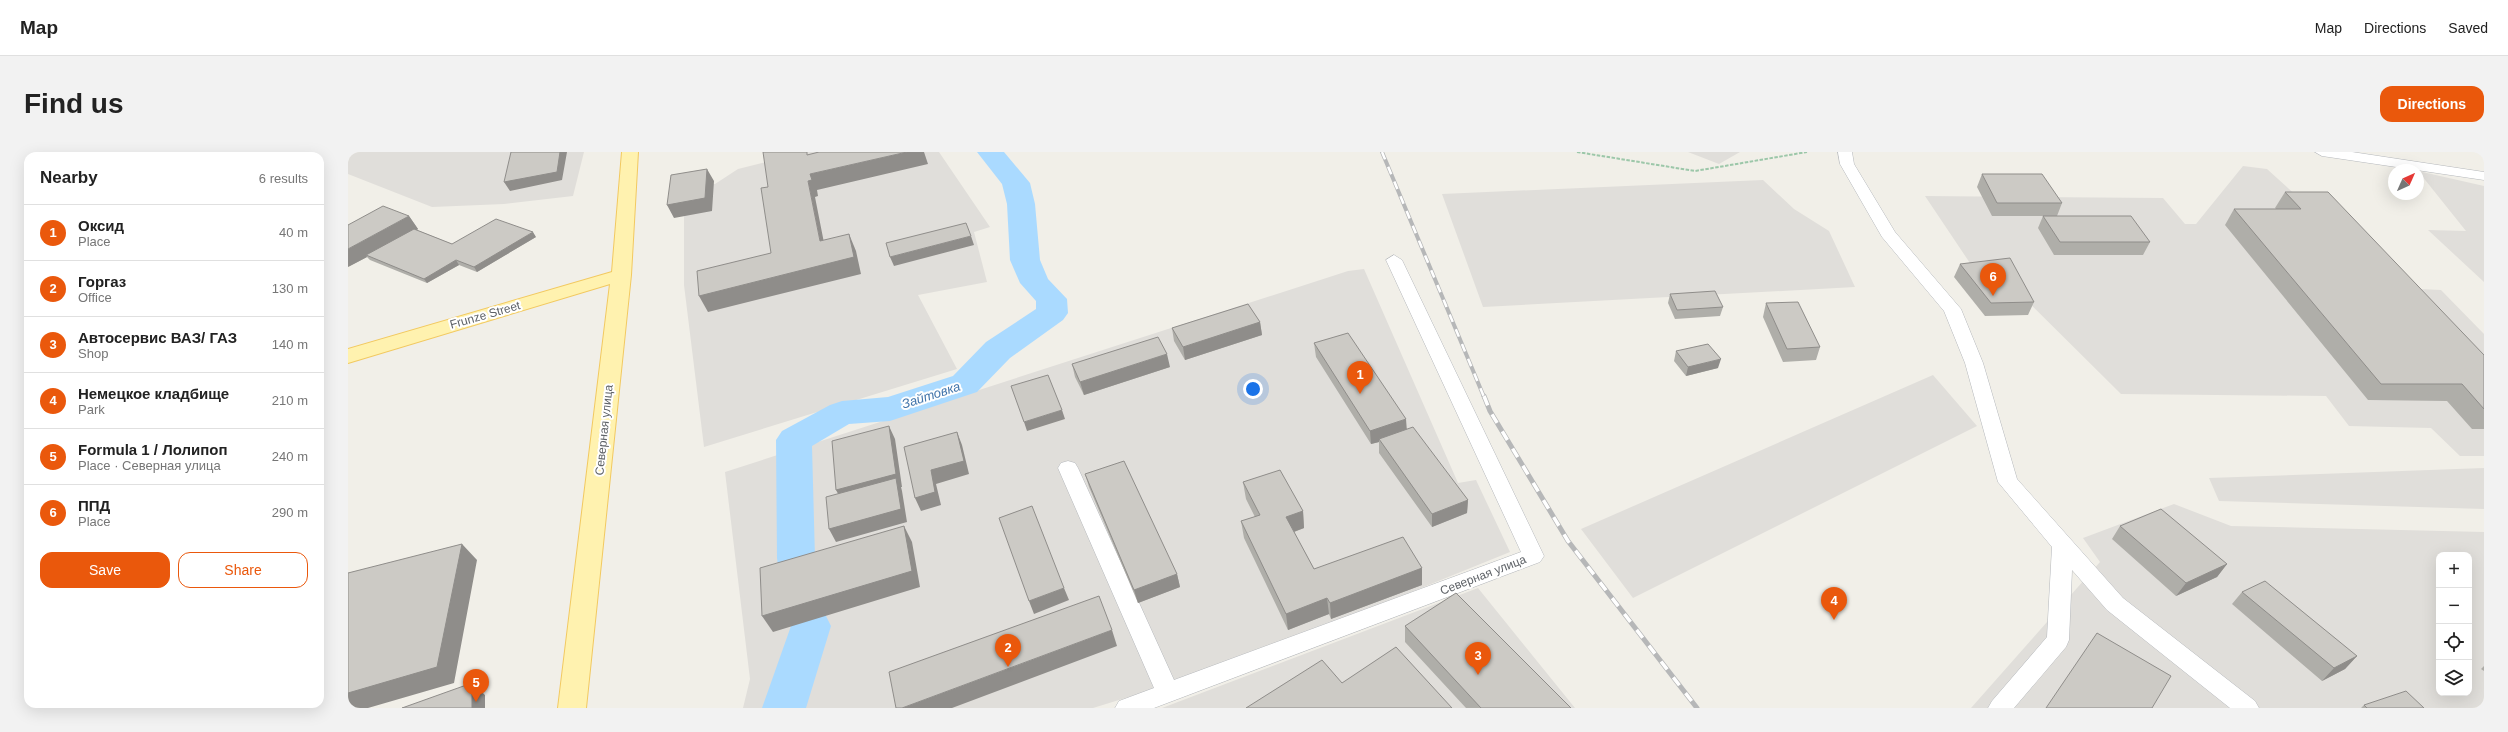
<!DOCTYPE html>
<meta charset="utf-8">
<style>
body{margin:0;font-family:Arial,sans-serif;background:#f2f2f2;color:#222}
.controls{position:absolute;right:12px;bottom:12px;display:grid;overflow:hidden;border-radius:8px;box-shadow:0 4px 16px #0002}
.controls button{width:36px;height:36px;display:grid;place-items:center;padding:0;border:0;border-bottom:1px solid #e0e0e0;background:#fff;color:#222;font:20px sans-serif}
.compass{position:absolute;left:2040px;top:12px;width:36px;height:36px;border-radius:50%;background:#fff;box-shadow:0 4px 16px #0002;rotate:45deg}
.you{position:absolute;left:905px;top:237px;width:14px;height:14px;margin:-10px;border:3px solid #fff;border-radius:50%;background:#1a73e8;box-shadow:0 0 0 6px #1a73e833}
.badge{display:grid;place-items:center;width:26px;height:26px;border-radius:50%;background:#ea580c;color:#fff;font-size:13px;font-weight:700}
.pin{position:absolute;translate:-50% -33px;filter:drop-shadow(0 1px 2px #0008)}
.pin::after{content:'';position:absolute;top:21px;width:14px;height:12px;background:inherit;clip-path:polygon(0 0,100% 0,50% 100%)}
.list{margin:0;padding:0;list-style:none}
h2{display:flex;justify-content:space-between;align-items:center;height:52px;margin:0;padding:0 16px;font-size:17px}
h2 small{font-size:13px;font-weight:400;color:#767676}
.list li{display:grid;grid-template-columns:26px 1fr auto;gap:12px;align-items:center;box-sizing:border-box;height:56px;padding:0 16px;border-top:1px solid #e0e0e0}
.list b{display:block;font-size:15px;white-space:nowrap}
.list p{margin:0;font-size:13px;white-space:nowrap;color:#767676}
.list em{font-size:13px;font-style:normal;color:#767676}
.actions{display:flex;gap:8px;padding:12px 16px}
.actions a{flex:1;padding:9px 0;border:1px solid #ea580c;border-radius:12px;text-align:center;font-size:14px;color:#ea580c}
.actions .main{background:#ea580c;color:#fff}
.icon{flex:none;width:22px;height:22px;fill:none;stroke:currentColor;stroke-width:2;stroke-linecap:round;stroke-linejoin:round}
.map{position:relative;flex:none;width:2136px;height:556px;overflow:hidden;border-radius:12px}
header{display:flex;align-items:center;gap:24px;box-sizing:border-box;height:56px;padding:0 20px;background:#fff;border-bottom:1px solid #e0e0e0}
header strong{font-size:19px}
nav{display:flex;gap:22px;margin-inline-start:auto;font-size:14px}
.intro{display:flex;align-items:center;justify-content:space-between;box-sizing:border-box;height:96px;padding:0 24px}
h1{margin:0;font-size:28px}
.button{padding:10px 18px;border-radius:12px;background:#ea580c;color:#fff;font-size:14px;font-weight:700}
main{display:flex;gap:24px;padding:0 24px}
aside{flex:1;background:#fff;border-radius:12px;box-shadow:0 4px 16px #0002}
.map>svg:first-child{display:block}
.industrial{fill:#e0deda;fill-rule:evenodd}
.lines{fill:none;stroke-linecap:round;stroke-linejoin:round}
.river{fill:#aadaff;fill-rule:evenodd}
.minor-casing{stroke:#b5b8bc;stroke-width:1}
.major-casing{stroke:#f2c960;stroke-width:2}
.path{stroke:#9cc7a9;stroke-width:2;stroke-dasharray:3.5 1.5;stroke-linecap:butt}
.minor{fill:#fff;fill-rule:evenodd}
.major{fill:#fff2af;fill-rule:evenodd}
.rail-far1-casing{stroke:#b6b7b8;stroke-width:4}
.rail-casing{stroke:#b6b7b8;stroke-width:5}
.rail-far1{stroke:#fff;stroke-width:2.5;stroke-dasharray:8;stroke-linecap:butt}
.rail{stroke:#fff;stroke-width:3.5;stroke-dasharray:10;stroke-linecap:butt}
.wall{fill:#afaea9}
.shaded-wall{fill:#8f8d8a}
.building{fill:#cccac5;stroke:#8f8d8a}
.labels{text-anchor:middle;dominant-baseline:central;stroke-width:4;stroke-linejoin:round;paint-order:stroke}
.street-label{font-size:12px;fill:#5f6368;stroke:#fff}
.water-label{font-size:13px;font-style:italic;fill:#4174aa;stroke:#fff}
</style>
<header>
<strong>Map</strong>
<nav><a>Map</a><a>Directions</a><a>Saved</a></nav>
</header>
<div class="intro"><h1>Find us</h1><a class="button">Directions</a></div>
<main>
<aside>
<h2>Nearby<small>6 results</small></h2>
<ul class="list">
<li><span class="badge">1</span><div><b>Оксид</b><p>Place</p></div><em>40 m</em></li>
<li><span class="badge">2</span><div><b>Горгаз</b><p>Office</p></div><em>130 m</em></li>
<li><span class="badge">3</span><div><b>Автосервис ВАЗ/ ГАЗ</b><p>Shop</p></div><em>140 m</em></li>
<li><span class="badge">4</span><div><b>Немецкое кладбище</b><p>Park</p></div><em>210 m</em></li>
<li><span class="badge">5</span><div><b>Formula 1 / Лолипоп</b><p>Place · Северная улица</p></div><em>240 m</em></li>
<li><span class="badge">6</span><div><b>ППД</b><p>Place</p></div><em>290 m</em></li>
</ul>
<div class="actions"><a class="main">Save</a><a>Share</a></div>
</aside>
<div class="map">
<svg width="2136" height="556" viewBox="0 0 2136 556">
<rect width="100%" height="100%" fill="#f1efe8"/>
<path class="industrial" d="M0 0H236L225 44 156 52 84 55 0 22Z
M458 0H591L642 75 626 80 639 130 570 143 609 217 356 295 336 133V33L367 32 390 17Z
M1340 0H1392L1371 12Z
M1895 14 1919 17 2051 136 2093 138 2136 182V304H2112L2083 276 2001 274 1978 244 1773 242 1662 132H1636L1577 44 1815 46 1837 72H1848Z
M2070 19 2136 34V130L2080 78 2118 79Z
M1415 28 1446 57 1481 79 1507 135 1135 155 1094 42Z
M1016 117 1110 331 1128 328 1162 400 878 515 745 556H395L402 527 377 320 1000 119Z
M1585 223 1629 274 1285 446 1233 377Z
M2136 316V357L1871 349 1861 326Z
M1826 352 1883 374 2136 380V556H1623L1752 410 1735 386ZM2091 403H2121V541H2091Z
M1130 436 1227 556H814Z"/>
<g class="lines">
<path class="river" d="M629 0H656L682 31 687 52 692 108 700 127 719 147 720 161 715 168 662 206 629 240 542 269 501 272 464 294 467 406 471 421 465 432 451 437 437 432 431 421 429 406 428 288 434 279 482 253 494 249 540 245 605 224 638 190 688 157V149L672 131 662 108 659 52 654 32Z
M463 457 477 462 483 474 458 556H414L443 474 449 462Z"/>
<defs>
<path id="minor" d="M1490 0H1504L1506 12 1547 80 1613 157 1635 211 1669 327 1775 446 1907 549 1911 556H1882L1759 458 1724 418 1721 488 1718 495 1666 556H1640L1644 549 1699 485 1704 395 1650 330 1617 211 1596 159 1534 85 1492 12Z
M1967 0H2004L2136 20V28L1974 4Z
M1046 103 1054 108 1196 404 1192 410 806 556H767L771 549 806 536 710 316 713 311 720 309 727 311 730 316 826 528 1173 400 1038 108Z"/>
<path id="major" d="M274 0H290L283 123 238 556H210L262 132 0 211V197L264 120Z"/>
</defs>
<use href="#minor" class="minor-casing"/>
<use href="#major" class="major-casing"/>
<path class="path" d="M1229 0 1347 19 1459 0"/>
<use href="#minor" class="minor"/>
<use href="#major" class="major"/>
<defs>
<path id="rail-far1" d="M1034 0 1136 245"/>
<path id="rail" d="M1136 244 1142 259 1220 389 1349 556"/>
</defs>
<use href="#rail-far1" class="rail-far1-casing"/>
<use href="#rail" class="rail-casing"/>
<use href="#rail-far1" class="rail-far1"/>
<use href="#rail" class="rail"/>
</g>
<path class="wall" d="M1634 22 1714 51 1709 64 1802 90 1795 103H1706L1690 76 1695 64H1644L1629 35Z
M1937 40 2136 203V277H2124L2099 249 2020 248 1877 73 1886 57H1928L1927 56Z
M61 64 70 77 69 78 104 92 188 85 129 120 111 113 79 131 22 108 19 105 0 115Z
M1612 112 1686 150 1680 163 1637 164 1606 125Z
M1322 142 1375 155 1372 164 1327 167 1320 151Z
M1418 151 1472 195 1468 208 1435 210 1415 165Z
M912 170 914 183 837 208 826 189 824 176Z
M966 191 1059 277 1120 348 1119 361 1084 375 1031 301V290L1023 292 968 205Z
M1328 199 1370 216 1338 224 1326 209Z
M724 212 822 215 736 243 727 225Z
M737 322 829 422 832 435 790 451 741 335Z
M895 330 955 359 956 376 946 380 966 417 1074 416V433L983 467 981 462 940 478 896 386 893 369 907 365 898 347Z
M1772 374 1879 412 1869 425 1828 444 1764 387Z
M1894 440 2009 504 1997 517 1974 529 1884 452Z
M1057 474 1223 556H1118L1057 490Z
M2136 514V519L2133 517Z
M2016 553 2076 556H2013Z"/>
<path class="shaded-wall" d="M212 0H219L214 28 162 39 156 30Z
M559 0H576L580 12 469 38 470 44 467 45 479 106 472 89 460 29 462 22Z
M359 17 366 29 364 59 326 66 319 53Z
M61 64 70 77 20 104 18 103 19 105 0 115V97Z
M185 80 188 85 129 120 126 115Z
M501 82 508 99 513 122 360 160 351 144Z
M623 84 626 93 546 114 542 105Z
M108 108 111 113 79 131 76 127Z
M912 170 914 183 837 208 835 195Z
M819 202 822 215 736 243 732 230Z
M1373 207 1370 216 1338 224 1340 215Z
M714 258 717 267 679 279 676 270Z
M1058 267 1059 280 1031 287V290L1023 292 1022 279Z
M541 274 547 287 554 335H553L554 339 559 370 488 390 481 377 495 351 488 338Z
M609 280 614 293 621 322 588 332 593 353 573 359 567 346 583 318Z
M1120 348 1119 361 1084 375V362Z
M955 359 956 376 940 382 938 365Z
M556 374 564 390 572 435 425 480 414 464Z
M114 392 129 408 106 531 20 556H0V541Z
M1879 412 1869 425 1828 444 1838 431Z
M1074 416V433L983 467 982 451Z
M829 422 832 435 790 451 786 438Z
M716 436 721 448 686 462 681 449Z
M979 446 981 462 940 478 938 462Z
M764 478 769 494 604 556H554Z
M2009 504 1997 517 1974 529 1986 516Z
M124 531 137 543V556H124Z"/>
<path class="building" d="M163 0H212L209 20 156 30Z
M415 0H459V3L471 0H559L462 22 464 28 460 29 472 89 501 82 506 105 351 144 349 119 423 101 413 36 420 35Z
M359 17 357 46 319 53 323 23Z
M1634 22H1694L1714 51H1649Z
M1937 40H1980L2136 203V257L2114 232H2033L1886 57H1953Z
M35 54 61 64 0 97V73Z
M1695 64H1783L1802 90H1712Z
M148 67 185 80 126 115 108 108 76 127 18 103 66 77 104 92Z
M618 71 623 84 542 105 538 91Z
M1662 106 1686 150 1643 151 1612 112Z
M1367 139 1375 155 1329 158 1322 142Z
M1450 150 1472 195 1439 197 1418 151Z
M900 152 912 170 835 195 824 176Z
M1000 181 1058 267 1022 279 966 191Z
M810 185 819 202 732 230 724 212Z
M1360 192 1373 207 1340 215 1328 199Z
M700 223 714 258 676 270 663 234Z
M541 274 548 322 488 338 484 289Z
M1065 275 1120 348 1084 362 1031 287Z
M609 280 616 309 583 318 587 340 567 346 556 295Z
M776 309 829 422 786 438 737 322Z
M932 318 955 359 938 365 966 417 1055 385 1074 416 982 451 979 446 938 462 893 369 912 363 895 330Z
M548 326 553 357 481 377 478 345Z
M684 354 716 436 681 449 651 366Z
M1813 357 1879 412 1838 431 1772 374Z
M556 374 564 419 414 464 412 416Z
M114 392 89 515 0 541V421Z
M1917 429 2009 504 1986 516 1894 440Z
M1108 441 1223 556H1133L1057 474Z
M751 444 764 478 554 556H548L541 520Z
M1749 481 1823 524 1804 556H1698Z
M1048 495 1104 556H898L974 508 994 531Z
M124 531V556H54Z
M2058 539 2076 556H2019L2016 553Z"/>
<g class="labels">
<g class="street-label">
<text transform="translate(137 163) rotate(-16)">Frunze Street</text>
<text transform="translate(256 278) rotate(-84)">Северная улица</text>
<text transform="translate(1135 423) rotate(-21)">Северная улица</text>
</g>
<g class="water-label">
<text transform="translate(583 243) rotate(-18)">Зайтовка</text>
</g>
</g>
</svg>
<div class="controls">
<button>+</button>
<button>−</button>
<button><svg class="icon" aria-label="locate" viewBox="0 0 24 24"><circle cx="12" cy="12" r="6"/><path d="M12 2v4M12 18v4M2 12h4M18 12h4"/></svg></button>
<button><svg class="icon" aria-label="layers" viewBox="0 0 24 24"><path d="M12 4l9 5-9 5-9-5zM3 14l9 5 9-5"/></svg></button>
</div>
<svg class="compass" viewBox="-18 -18 36 36"><path d="M0-13l5 13h-10z" fill="#e53935"/><path d="M0 13l5-13h-10z" fill="#767676"/></svg>
<div class="you"></div>
<div class="pin badge" style="left:1012px;top:242px">1</div>
<div class="pin badge" style="left:660px;top:515px">2</div>
<div class="pin badge" style="left:1130px;top:523px">3</div>
<div class="pin badge" style="left:1486px;top:468px">4</div>
<div class="pin badge" style="left:128px;top:550px">5</div>
<div class="pin badge" style="left:1645px;top:144px">6</div>
</div>
</main>
